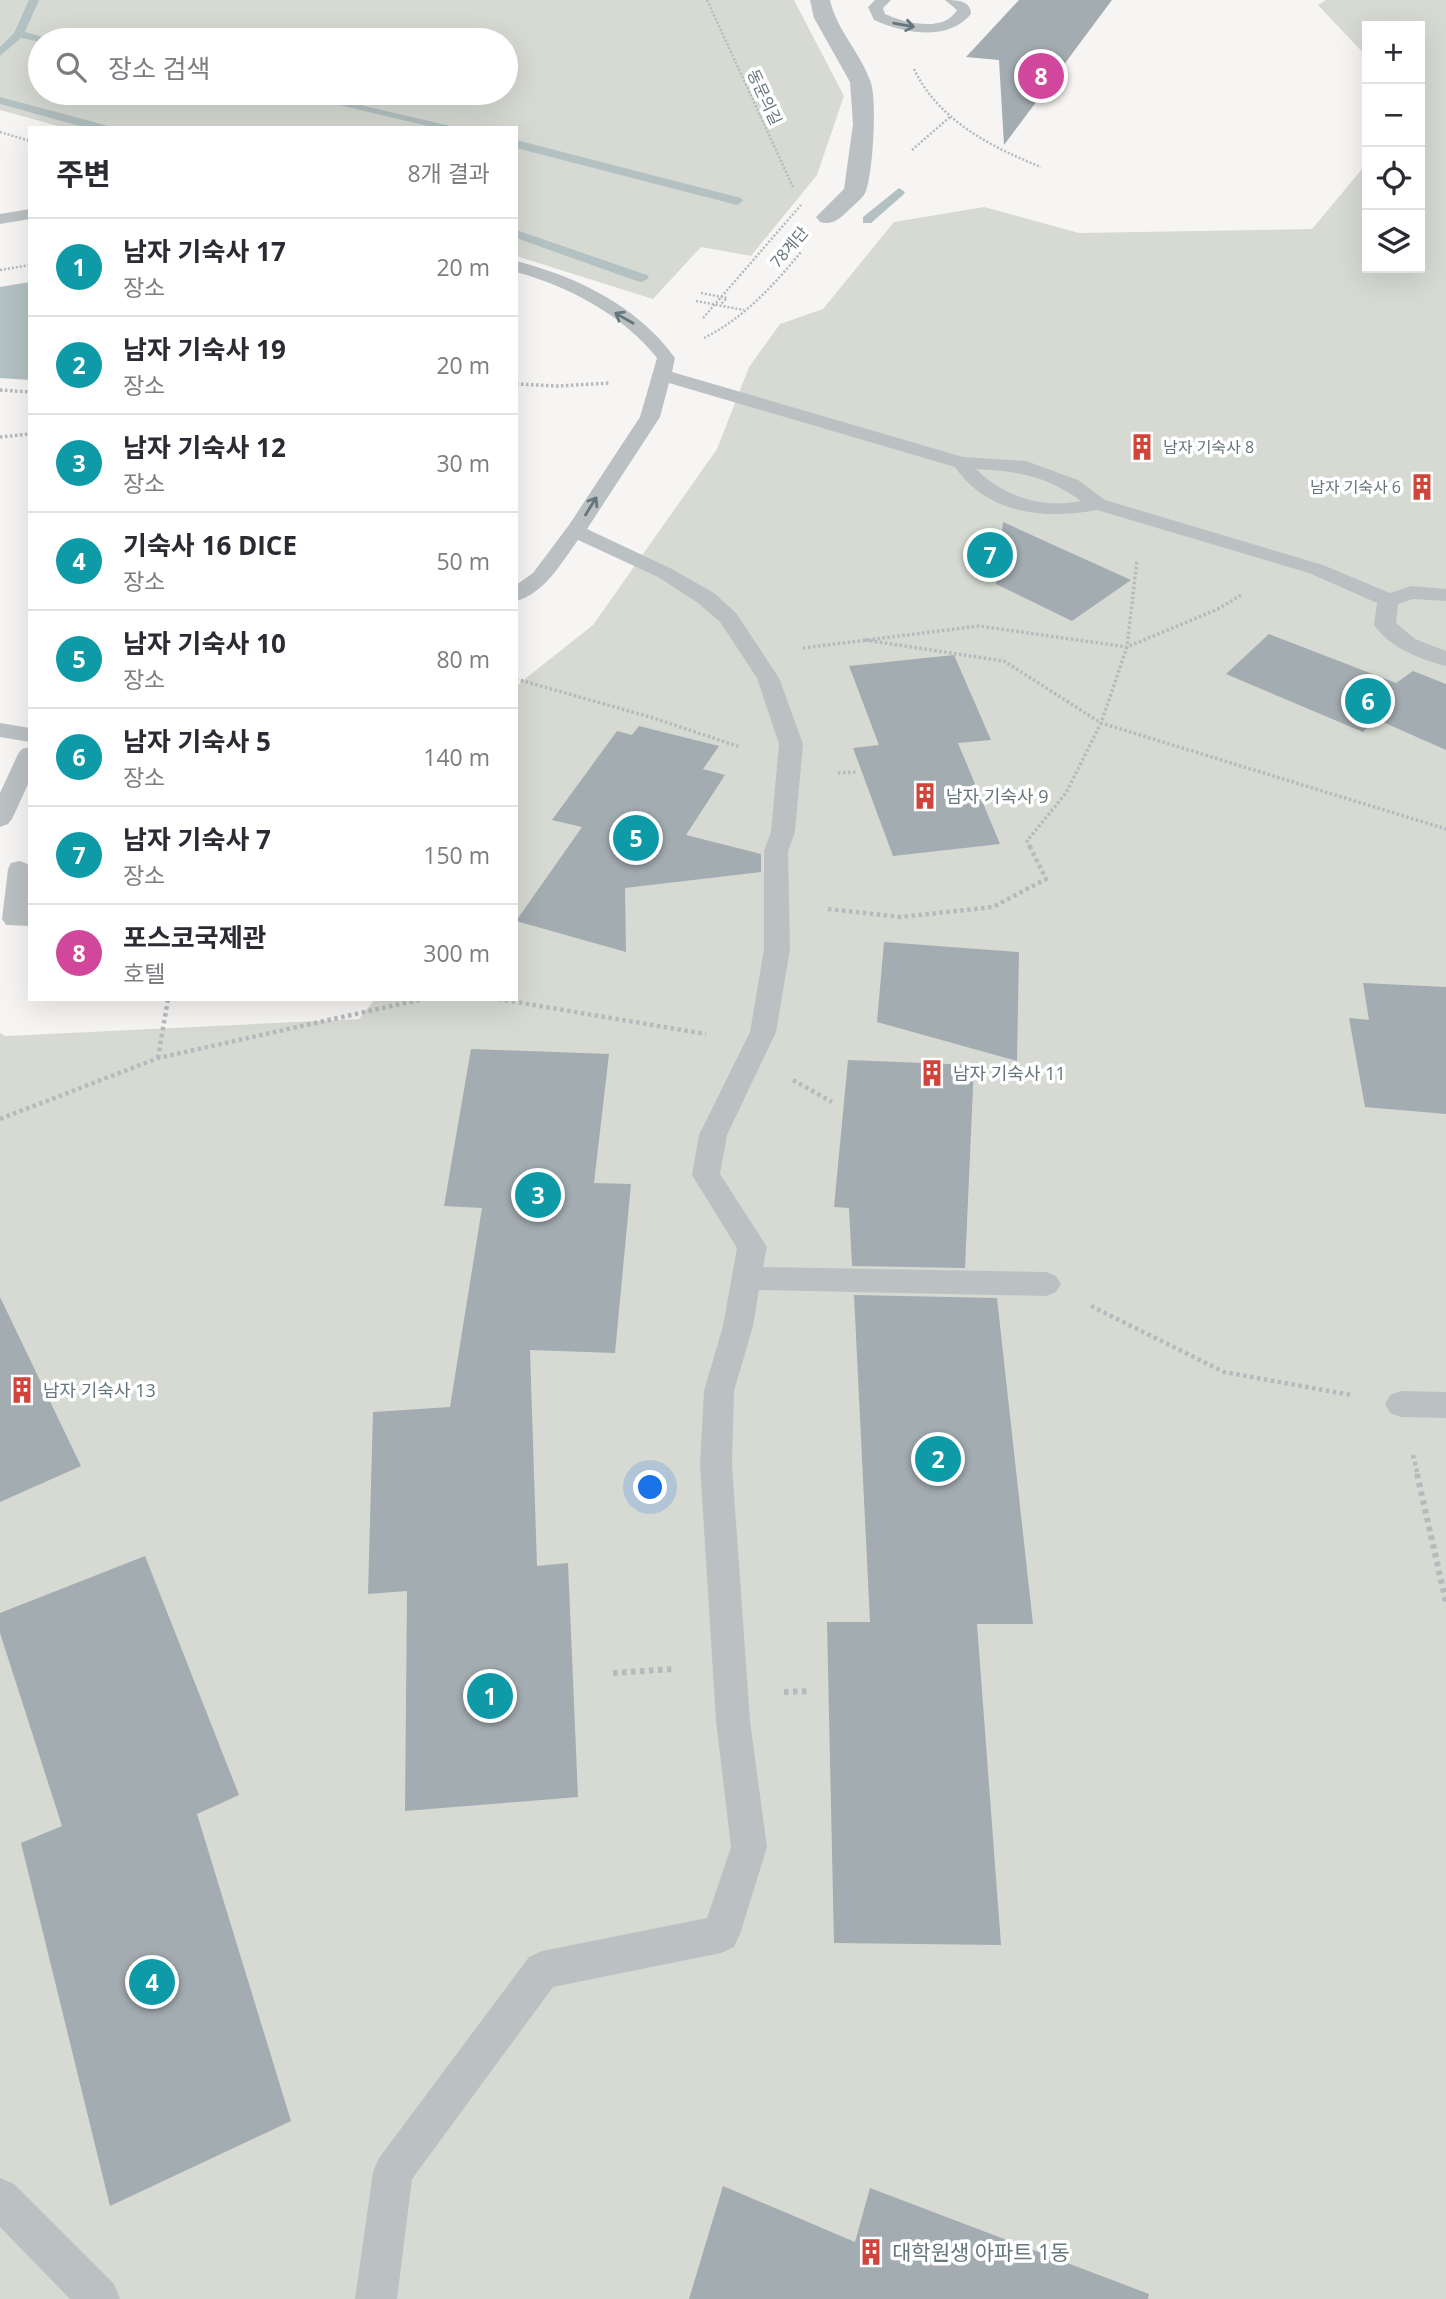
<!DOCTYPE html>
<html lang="ko">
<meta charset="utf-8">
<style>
body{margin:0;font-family:"Open Sans","Noto Sans KR",sans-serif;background:#f7f7f7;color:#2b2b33}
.controls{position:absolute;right:21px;top:21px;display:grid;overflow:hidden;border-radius:0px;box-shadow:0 7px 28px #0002}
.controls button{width:63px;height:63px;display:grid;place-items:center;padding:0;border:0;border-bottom:2px solid #e1e1e2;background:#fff;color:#2b2b33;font:35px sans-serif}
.you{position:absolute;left:651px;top:1488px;width:24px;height:24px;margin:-18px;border:5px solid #fff;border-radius:50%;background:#1a73e8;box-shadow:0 0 0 10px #1a73e833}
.badge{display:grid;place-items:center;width:46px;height:46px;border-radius:50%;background:#d04439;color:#fff;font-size:23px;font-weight:700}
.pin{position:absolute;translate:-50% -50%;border:4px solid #fff;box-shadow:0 2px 7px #0006}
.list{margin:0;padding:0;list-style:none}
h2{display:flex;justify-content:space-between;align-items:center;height:91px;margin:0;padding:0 28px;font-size:30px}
h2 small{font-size:23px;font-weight:400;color:#7c7c81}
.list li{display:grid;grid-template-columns:46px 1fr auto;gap:21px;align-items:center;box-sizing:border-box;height:98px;padding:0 28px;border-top:2px solid #e1e1e2}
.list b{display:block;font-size:26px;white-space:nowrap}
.list p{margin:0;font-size:23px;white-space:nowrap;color:#7c7c81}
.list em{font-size:23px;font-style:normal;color:#7c7c81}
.icon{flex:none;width:38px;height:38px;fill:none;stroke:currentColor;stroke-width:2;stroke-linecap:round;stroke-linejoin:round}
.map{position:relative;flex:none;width:1446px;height:2299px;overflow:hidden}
.search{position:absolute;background:#fff;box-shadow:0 7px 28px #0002;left:28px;top:28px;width:490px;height:77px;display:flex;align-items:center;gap:18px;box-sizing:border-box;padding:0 24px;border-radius:38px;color:#7c7c81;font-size:26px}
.panel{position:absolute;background:#fff;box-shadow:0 7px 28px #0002;left:28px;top:126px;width:490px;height:875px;border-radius:0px}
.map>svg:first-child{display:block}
.green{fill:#d7dad3;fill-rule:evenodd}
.water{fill:#b3c1c2}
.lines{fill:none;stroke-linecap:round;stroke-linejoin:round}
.stream{fill:#b3c1c2;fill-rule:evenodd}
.building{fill:#a3acb0}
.path-far3{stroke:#b6babc;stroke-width:2.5;stroke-dasharray:2 2;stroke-linecap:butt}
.path-far2{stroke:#b6babc;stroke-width:3.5;stroke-dasharray:2.5 2.5;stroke-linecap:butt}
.path-far1{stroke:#b6babc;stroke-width:4.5;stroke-dasharray:3.5 3.5;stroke-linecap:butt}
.path{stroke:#b6babc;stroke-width:6;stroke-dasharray:4.5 4.5;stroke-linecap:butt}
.lane{fill:#bbc1c3;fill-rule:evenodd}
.street{fill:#bbc1c3;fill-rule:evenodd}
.path-bridge{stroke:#b6babc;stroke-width:2.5;stroke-dasharray:2 2;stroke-linecap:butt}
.oneway{stroke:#64757b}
.labels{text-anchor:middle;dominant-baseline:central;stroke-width:7;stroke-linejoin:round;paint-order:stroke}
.far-street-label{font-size:16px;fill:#64757b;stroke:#fff}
.far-poi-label{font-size:16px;fill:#64757b;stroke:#fff;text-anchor:start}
.poi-label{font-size:18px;fill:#64757b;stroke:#fff;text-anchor:start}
.near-poi-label{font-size:21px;fill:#64757b;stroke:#fff;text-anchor:start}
</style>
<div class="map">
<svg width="1446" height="2299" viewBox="0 0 1446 2299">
<rect width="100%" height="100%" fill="#f6f5f3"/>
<path class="green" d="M0 0H794L844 96 817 175 751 256 701 247 653 299 516 256V128H65L0 110ZM40 40H506V93H40Z
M1326 0H1446V2299H0V1033L6 1036 359 1019 375 999H516V686L593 625 717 449 749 367 780 324 823 309 894 222 984 207 1079 233 1312 229 1367 163V268H1420V26H1367V57L1318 5Z"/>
<path class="water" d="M30 282V380L0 378V287Z"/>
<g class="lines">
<path class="stream" d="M29 0H39L25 32 54 40 40 42 21 38 0 56V47L14 33Z
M289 93H309L459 128H436Z
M0 97 105 125 107 128H87L0 104Z
M516 140 741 198 743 201 737 205 516 148Z
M899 188 905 192 903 195 871 223H863V217Z
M516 230 647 275 649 278 642 282 637 281 516 238Z"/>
</g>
<path class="building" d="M1019 0H1112L1004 145 999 60 966 57Z
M1003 522 1131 580 1072 621 996 584Z
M1269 634 1396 683 1413 671 1446 684V750L1376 719 1363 732 1226 674Z
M954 655 991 740 958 743 1000 844 893 856 853 748 879 745 849 666Z
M639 726 719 746 703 769 725 775 686 835 761 854V872L625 888 626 952 516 921 582 827 552 820 617 731 632 735Z
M884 942 1019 952 1017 1061 877 1022Z
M1363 983 1446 987V1114L1365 1107 1349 1018 1369 1020Z
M471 1049 609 1054 594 1183 631 1184 615 1353 530 1350 537 1566 568 1563 578 1797 405 1811 407 1591 368 1594 373 1412 450 1407 482 1208 444 1206Z
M848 1060 974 1065 965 1268 852 1266 849 1208 834 1207Z
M854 1295 997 1298 1033 1624H977L1001 1945 834 1943 827 1622H870Z
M0 1297 81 1466 0 1502Z
M145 1556 239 1795 197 1814 291 2121 110 2206 21 1843 62 1826 0 1633V1613Z
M723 2186 855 2242 870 2188 1149 2294 1148 2299H689Z"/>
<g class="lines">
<path class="path-far3" d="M707 0 793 187
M914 69C938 120 991 147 1041 167
M0 132 30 141
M912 150 951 116
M0 270 30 265
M701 293 727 298 720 305
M696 301 744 310
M704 338C744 318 773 286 801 252"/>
<path class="path-far2" d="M516 384 558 386 610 383
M0 390 30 392
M0 437 30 434
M865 640 1004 661 1101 723 1446 829
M803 648 979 626 1127 647 1137 560
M516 679 650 717 740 747
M838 773 857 772
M1030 847 1027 841 1066 793 1101 723 1127 647 1218 609 1243 594"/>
<path class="path-far1" d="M828 909 901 917 993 907 1046 879 1029 845
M498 999 706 1034
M158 1058 168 999
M793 1080 832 1102
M0 1119 158 1058 423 999
M1091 1306 1224 1372 1351 1395
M1413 1455 1418 1476"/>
<path class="path" d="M1417 1474 1446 1602
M613 1673 674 1669
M784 1692 811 1691"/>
<path class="lane" d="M875 0H891L883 8 885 14C905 23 944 33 957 10L945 0C956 0 971 0 971 14 948 42 903 33 874 20L868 7Z
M30 209V219L0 224V214Z
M516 261C576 276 639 307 675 358L672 372 963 457 1026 461 1078 480 1105 500 1323 565 1390 593 1411 586 1446 589V601L1413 599 1398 604 1396 623 1415 639 1446 651V666C1420 659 1390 648 1374 625L1377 603 1309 573 1097 510C1046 520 987 514 955 467L669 383 660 417 587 529 672 569 714 593 736 613 779 678 803 744 795 832 788 851 790 949 776 1032 727 1135 720 1174 767 1247 763 1267 1046 1272 1056 1276 1061 1284 1056 1292 1046 1296 759 1290 753 1326 734 1391 732 1465 750 1721 767 1847 740 1934 734 1947 721 1953 553 1987 412 2179 397 2299H355L373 2172 379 2158 529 1957 542 1951 707 1918 731 1847 716 1721 700 1465 704 1391 723 1326 737 1248 692 1175 699 1135 750 1032 764 949V851L771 832 779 744 757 678 720 622 698 603 658 577 578 540C562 562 544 594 516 601V585L533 573 569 525 640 417 657 358C623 315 568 286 516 272ZM976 469C1018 471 1047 476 1081 501 1043 509 1004 497 976 469Z
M0 723 30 728V742L0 737Z
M30 747V780L12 819 8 824 0 827V793L18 754 22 749Z
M20 861 30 865V926L6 925 2 919 8 869 11 863Z
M1401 1391 1446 1392V1418L1401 1417 1390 1413 1385 1404 1390 1395Z
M0 2178 14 2184 114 2284 120 2299H70L0 2227Z"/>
<path class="street" d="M810 0H830C837 31 861 53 871 83 877 102 873 172 866 191 864 197 856 203 852 207 841 217 835 226 820 222L816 217 844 189 853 124 850 82 814 18Z"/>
<path class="path-bridge" d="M703 318 801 205"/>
</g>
<defs><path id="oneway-shaft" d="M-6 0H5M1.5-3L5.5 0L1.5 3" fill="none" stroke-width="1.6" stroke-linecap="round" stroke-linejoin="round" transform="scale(1.75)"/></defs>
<g class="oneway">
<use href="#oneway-shaft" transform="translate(904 25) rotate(10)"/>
<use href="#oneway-shaft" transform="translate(624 318) rotate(-150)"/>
<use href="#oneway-shaft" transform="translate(591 506) rotate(-58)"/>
</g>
<defs>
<symbol id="building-bare" viewBox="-9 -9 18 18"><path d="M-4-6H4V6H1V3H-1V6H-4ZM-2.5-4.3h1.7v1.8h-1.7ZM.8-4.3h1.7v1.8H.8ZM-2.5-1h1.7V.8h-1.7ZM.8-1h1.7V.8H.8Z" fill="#d04439" stroke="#fff" stroke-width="2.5" paint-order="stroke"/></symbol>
</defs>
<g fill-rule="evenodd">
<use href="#building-bare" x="1123" y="428" width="38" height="38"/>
<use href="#building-bare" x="1403" y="468" width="38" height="38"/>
<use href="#building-bare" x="906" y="777" width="38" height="38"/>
<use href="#building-bare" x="913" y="1054" width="38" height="38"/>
<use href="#building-bare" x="3" y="1371" width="38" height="38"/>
<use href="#building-bare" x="852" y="2233" width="38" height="38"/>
</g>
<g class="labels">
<g class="far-street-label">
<text transform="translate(765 97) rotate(65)">동문의길</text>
<text transform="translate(789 247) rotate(-49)">78계단</text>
</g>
<g class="far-poi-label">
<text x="1163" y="447">남자 기숙사 8</text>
<text x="1401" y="487" text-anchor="end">남자 기숙사 6</text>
</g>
<g class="poi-label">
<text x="946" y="796">남자 기숙사 9</text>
<text x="953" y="1073">남자 기숙사 11</text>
<text x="43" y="1390">남자 기숙사 13</text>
</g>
<g class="near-poi-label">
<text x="892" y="2252">대학원생 아파트 1동</text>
</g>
</g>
</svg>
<div class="controls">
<button>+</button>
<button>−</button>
<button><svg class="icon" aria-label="locate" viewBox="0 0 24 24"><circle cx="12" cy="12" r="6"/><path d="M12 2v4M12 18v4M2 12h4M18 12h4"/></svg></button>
<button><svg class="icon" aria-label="layers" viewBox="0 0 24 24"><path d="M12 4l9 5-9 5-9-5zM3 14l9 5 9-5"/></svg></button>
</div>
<div class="you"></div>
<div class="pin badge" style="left:490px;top:1696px;background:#0f9aa8">1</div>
<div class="pin badge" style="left:938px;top:1459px;background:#0f9aa8">2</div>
<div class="pin badge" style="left:538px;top:1195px;background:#0f9aa8">3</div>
<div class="pin badge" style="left:152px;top:1982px;background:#0f9aa8">4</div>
<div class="pin badge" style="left:636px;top:838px;background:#0f9aa8">5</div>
<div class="pin badge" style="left:1368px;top:701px;background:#0f9aa8">6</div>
<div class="pin badge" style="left:990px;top:555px;background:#0f9aa8">7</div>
<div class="pin badge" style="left:1041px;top:76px;background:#d1479c">8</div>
<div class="search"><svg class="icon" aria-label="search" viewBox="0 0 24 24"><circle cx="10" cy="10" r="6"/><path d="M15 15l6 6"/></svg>장소 검색</div>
<section class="panel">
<h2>주변<small>8개 결과</small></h2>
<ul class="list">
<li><span class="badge" style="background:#0f9aa8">1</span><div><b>남자 기숙사 17</b><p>장소</p></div><em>20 m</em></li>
<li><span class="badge" style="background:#0f9aa8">2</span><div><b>남자 기숙사 19</b><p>장소</p></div><em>20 m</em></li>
<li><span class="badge" style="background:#0f9aa8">3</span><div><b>남자 기숙사 12</b><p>장소</p></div><em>30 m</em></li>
<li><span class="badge" style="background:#0f9aa8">4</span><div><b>기숙사 16 DICE</b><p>장소</p></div><em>50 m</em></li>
<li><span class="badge" style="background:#0f9aa8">5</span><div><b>남자 기숙사 10</b><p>장소</p></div><em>80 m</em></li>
<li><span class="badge" style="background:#0f9aa8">6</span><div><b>남자 기숙사 5</b><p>장소</p></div><em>140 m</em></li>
<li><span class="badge" style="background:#0f9aa8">7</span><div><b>남자 기숙사 7</b><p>장소</p></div><em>150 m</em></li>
<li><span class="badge" style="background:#d1479c">8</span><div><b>포스코국제관</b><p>호텔</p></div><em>300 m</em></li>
</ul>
</section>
</div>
